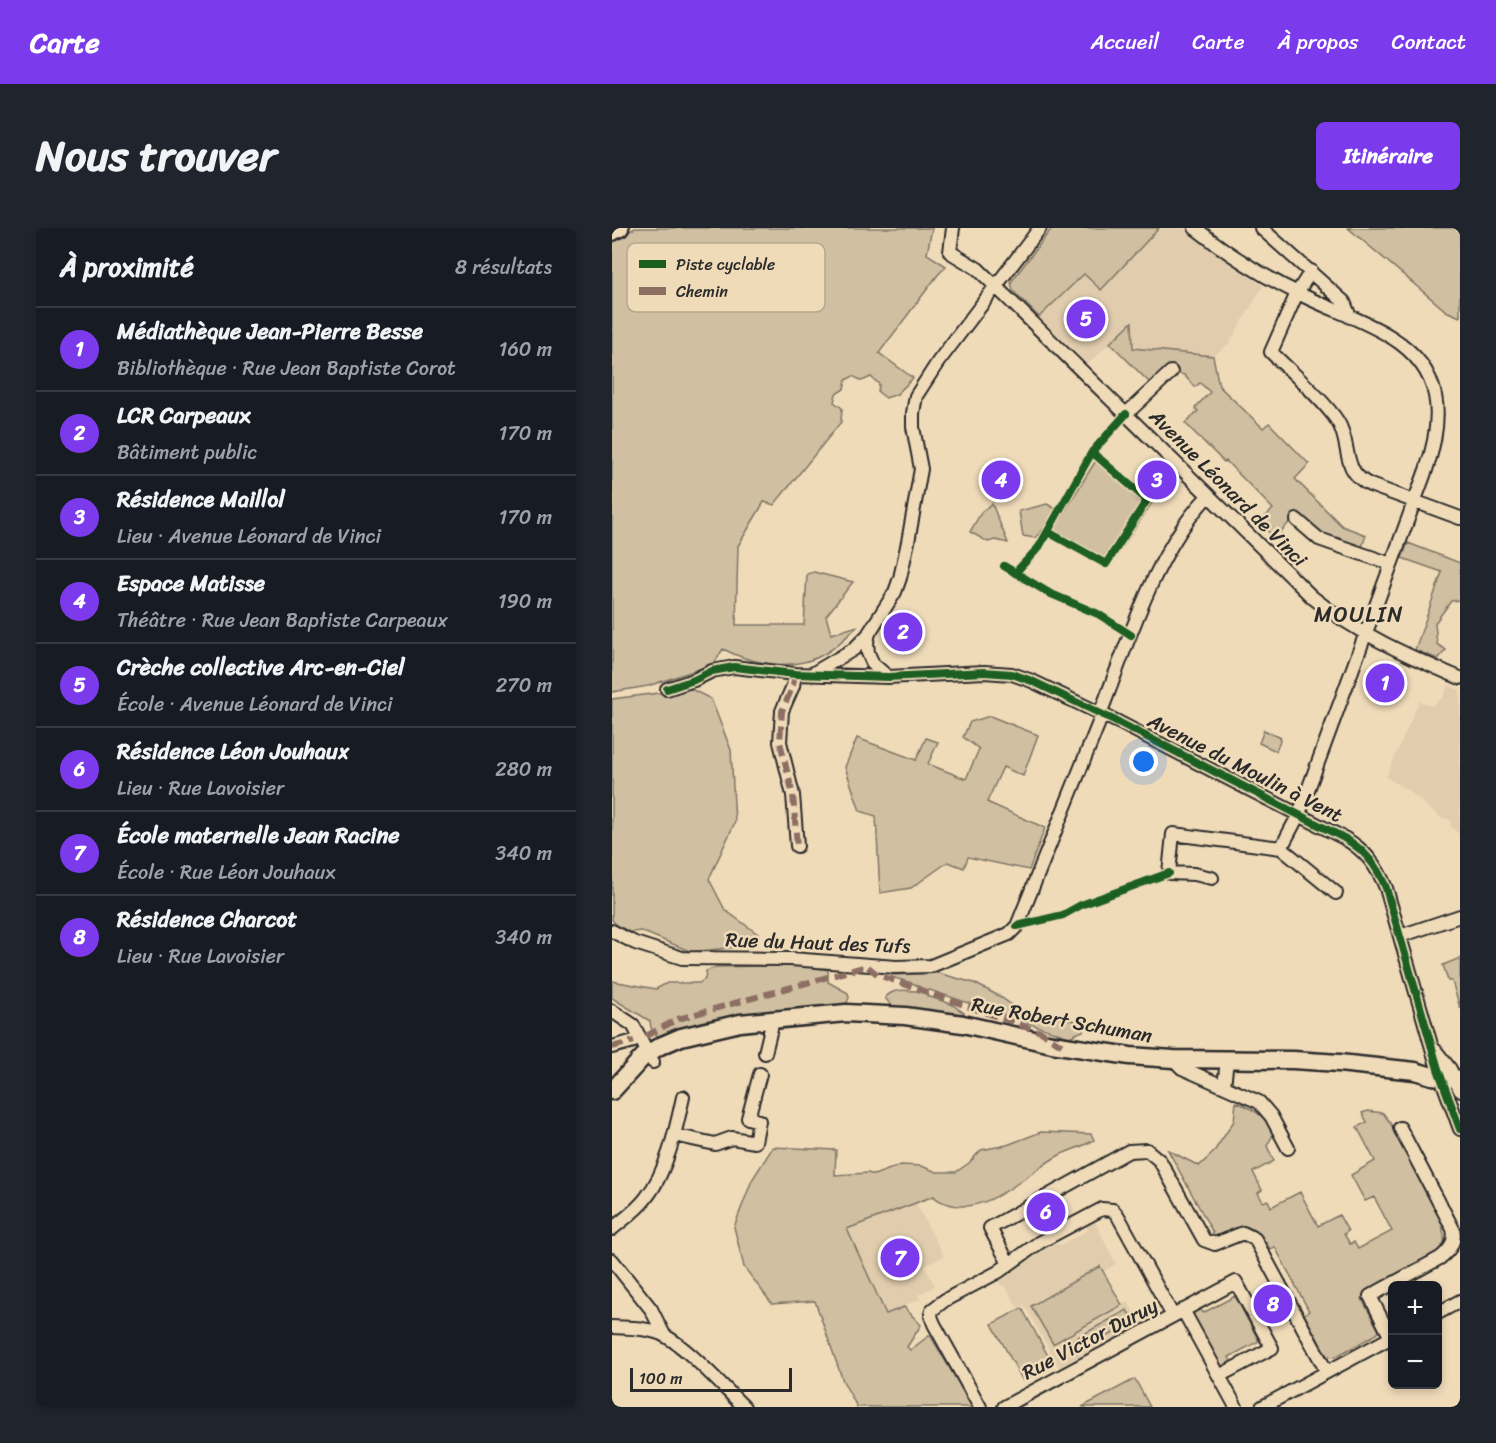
<!DOCTYPE html>
<html lang="fr">
<meta charset="utf-8">
<style>
body{margin:0;font-family:Sriracha,sans-serif;background:#20242c;color:#f1f3f6}
.controls{position:absolute;right:18px;bottom:18px;display:grid;overflow:hidden;border-radius:9px;box-shadow:0 3px 9px #0003}
.controls button{width:54px;height:54px;display:grid;place-items:center;padding:0;border:0;border-bottom:2px solid #363941;background:#171b24;color:#f1f3f6;font:30px sans-serif}
.scale{position:absolute;left:18px;bottom:15px;width:162px;box-sizing:border-box;padding-left:6px;border:3px solid #2b2b2b;border-top:0;font-size:16px;line-height:21px;white-space:nowrap;color:#2b2b2b;-webkit-text-stroke:4px #f0dbb9;paint-order:stroke}
.you{position:absolute;left:532px;top:534px;width:21px;height:21px;margin:-15px;border:4px solid #fff;border-radius:50%;background:#1a73e8;box-shadow:0 0 0 9px #1a73e833}
.badge{display:grid;place-items:center;width:39px;height:39px;border-radius:50%;background:#7c3aed;color:#fff;font-size:20px;font-weight:700}
.pin{position:absolute;translate:-50% -50%;border:3px solid #fff;box-shadow:0 2px 6px #0006}
.list{margin:0;padding:0;list-style:none}
h2{display:flex;justify-content:space-between;align-items:center;height:78px;margin:0;padding:0 24px;font-size:26px}
h2 small{font-size:20px;font-weight:400;color:#9ea1a6}
.list li{display:grid;grid-template-columns:39px 1fr auto;gap:18px;align-items:center;box-sizing:border-box;height:84px;padding:0 24px;border-top:2px solid #363941}
.list b{display:block;font-size:22px;white-space:nowrap}
.list p{margin:0;font-size:20px;white-space:nowrap;color:#9ea1a6}
.list em{font-size:20px;font-style:normal;color:#9ea1a6}
.map{position:relative;flex:none;width:848px;height:1179px;overflow:hidden;border-radius:9px}
header{display:flex;align-items:center;gap:36px;box-sizing:border-box;height:84px;padding:0 30px;background:#7c3aed;color:#fff}
header strong{font-size:28px}
nav{display:flex;gap:33px;margin-inline-start:auto;font-size:21px}
.intro{display:flex;align-items:center;justify-content:space-between;box-sizing:border-box;height:144px;padding:0 36px}
h1{margin:0;font-size:42px}
.button{padding:15px 27px;border-radius:9px;background:#7c3aed;color:#fff;font-size:21px;font-weight:700}
main{display:flex;gap:36px;padding:0 36px}
aside{flex:1;background:#171b24;border-radius:9px;box-shadow:0 3px 9px #0003}
.map>svg:first-child{display:block}
.built{fill:#e1cdae}
.green{fill:#d0bfa1;stroke:#7e7566;stroke-width:1.5}
.lines{fill:none;stroke-linecap:round;stroke-linejoin:round}
.street-casing{stroke:#2b2b2b;stroke-width:16}
.secondary-casing{stroke:#2b2b2b;stroke-width:21}
.street{stroke:#f0dbb9;stroke-width:12}
.secondary{stroke:#f0dbb9;stroke-width:16}
.quiet{stroke:#8d6e63;stroke-width:6;stroke-dasharray:12 6;stroke-linecap:butt}
.cycleway-casing{stroke:#f0dbb9;stroke-width:11}
.cycleway{stroke:#1b5e20;stroke-width:8}
.labels{text-anchor:middle;dominant-baseline:central;stroke-width:5;stroke-linejoin:round;paint-order:stroke}
.street-label{font-size:20px;fill:#2b2b2b;stroke:#f0dbb9}
.quarter-label{font-size:22px;letter-spacing:1.5px;fill:#2b2b2b;stroke:#f0dbb9}
.key{fill:#f0dbb9;stroke:#b5a68e;stroke-width:1.5}
.key-label{font-size:16px;fill:#2b2b2b}
</style>
<header>
<strong>Carte</strong>
<nav><a>Accueil</a><a>Carte</a><a>À propos</a><a>Contact</a></nav>
</header>
<div class="intro"><h1>Nous trouver</h1><a class="button">Itinéraire</a></div>
<main>
<aside>
<h2>À proximité<small>8 résultats</small></h2>
<ul class="list">
<li><span class="badge">1</span><div><b>Médiathèque Jean-Pierre Besse</b><p>Bibliothèque · Rue Jean Baptiste Corot</p></div><em>160 m</em></li>
<li><span class="badge">2</span><div><b>LCR Carpeaux</b><p>Bâtiment public</p></div><em>170 m</em></li>
<li><span class="badge">3</span><div><b>Résidence Maillol</b><p>Lieu · Avenue Léonard de Vinci</p></div><em>170 m</em></li>
<li><span class="badge">4</span><div><b>Espace Matisse</b><p>Théâtre · Rue Jean Baptiste Carpeaux</p></div><em>190 m</em></li>
<li><span class="badge">5</span><div><b>Crèche collective Arc-en-Ciel</b><p>École · Avenue Léonard de Vinci</p></div><em>270 m</em></li>
<li><span class="badge">6</span><div><b>Résidence Léon Jouhaux</b><p>Lieu · Rue Lavoisier</p></div><em>280 m</em></li>
<li><span class="badge">7</span><div><b>École maternelle Jean Racine</b><p>École · Rue Léon Jouhaux</p></div><em>340 m</em></li>
<li><span class="badge">8</span><div><b>Résidence Charcot</b><p>Lieu · Rue Lavoisier</p></div><em>340 m</em></li>
</ul>
</aside>
<div class="map">
<svg width="848" height="1179" viewBox="0 0 848 1179">
<rect width="100%" height="100%" fill="#f0dbb9"/>
<filter id="ink" filterUnits="userSpaceOnUse"><feTurbulence type="fractalNoise" baseFrequency=".0167" numOctaves="2"/><feDisplacementMap in="SourceGraphic" scale="12" xChannelSelector="R" yChannelSelector="G"/><feConvolveMatrix kernelMatrix="1 2 1 2 8 2 1 2 1" color-interpolation-filters="sRGB"/></filter>
<g filter="url(#ink)">
<path class="built" d="M547 0H572L651 58 617 116 601 128 521 120 520 94 476 136 427 89 472 46 489 62Z
M836 457 848 462V607L838 598 839 594 835 590 830 591 798 564 774 549 807 473 820 478 831 469Z
M303 974 332 1028 313 1038 323 1058 306 1067 308 1071 275 1086 235 1001Z
M482 992 504 1036 491 1044 510 1077 516 1074 529 1097 448 1141 412 1077 406 1080 394 1059 389 1057 386 1053 425 1023 439 1015 448 1017 476 1002 474 997Z"/>
<path class="green" d="M23 0H320L315 26 334 38 325 48 267 125 301 150 285 166 274 170 266 164 267 156 259 149 250 153 241 148 234 152 232 161 224 166 222 174 230 180 229 194 162 277 152 274 126 318 124 397H192L195 346 202 344 241 354 214 388 219 406 246 398C236 407 226 418 214 425 183 444 142 437 111 421L103 434 90 440 36 458 0 464V14Z
M440 0H547L489 62 472 46 427 89 401 63 399 54Z
M736 0H848V89L834 83Z
M520 94 521 120 601 128 607 158 651 200 657 195 697 236 683 251 730 298 754 307 750 319 706 303 687 284 663 310 647 295 661 281 614 233 612 234 573 195 586 183 583 180 598 164 588 155 583 159 572 147 559 144 539 156 498 115Z
M486 229 542 272 499 336 441 302Z
M380 276 396 315 383 312 376 314 358 304 370 283Z
M435 276 444 281 445 286 423 310 411 308 407 283Z
M796 315 848 335V372L839 373 823 395 825 416 834 422 826 431 803 422 830 344 790 330Z
M79 461 99 471 119 522 123 594 97 651 113 682 146 706 133 718 80 724 29 703 13 705 0 692V471Z
M378 488 426 507 411 548 391 539 375 574 433 600 417 642 356 629 352 640 336 634 299 660 268 665 264 588 248 583 233 539 245 510 304 532 314 510 326 514 316 536 354 551 367 521 351 509 358 494Z
M652 502 669 510 664 523 647 515Z
M848 730V780L840 753H836L831 737Z
M188 737 216 742V754L236 765 237 770 234 776 47 810 39 800 38 793 0 770V753L44 761 55 755H87L93 751 94 743 105 739Z
M326 745 362 755 387 768 407 782 464 793 472 798 471 803 457 809 318 762 316 763 315 768 339 776 352 785 348 786 289 780 280 778 273 770C282 759 295 763 308 763V759L300 755 279 749 281 747Z
M624 874C642 881 653 888 662 905L655 918 662 933 641 944 650 962 646 965 651 974 656 972 659 979 688 964 706 998 727 987 736 1003 732 1006 738 1016 742 1014 746 1021 780 1003 762 969 753 973 739 947 763 933 745 899 755 894 750 885 756 883 771 885C787 905 844 1001 830 1022L755 1062 758 1068 750 1071 767 1103 765 1106 723 1129 715 1128 692 1086 697 1083 663 1019 658 1021C640 992 631 996 603 1010L597 1008 601 1005 556 922 587 938 601 925 622 893Z
M429 904 479 906 482 912C469 920 456 922 444 929 413 947 373 990 333 975 328 973 325 972 322 968L235 1001 274 1086 292 1079 309 1097 295 1119 298 1122 318 1107 361 1179H245L231 1153 203 1073 160 1076 132 1039 122 999 140 952 161 919 224 922 223 947 256 945 262 947 289 937 309 938 325 944H344L357 935 369 922 395 917Z
M488 1038 510 1077 441 1116 419 1078Z
M623 1068 647 1113 617 1129 621 1137 610 1139 580 1086V1083L586 1077 591 1085Z
M410 1080 441 1137 411 1153 380 1096Z
M515 1082 522 1094 465 1125 459 1113Z
M523 1151 538 1179H470Z"/>
<g class="lines">
<defs>
<path id="street" d="M341 0 338 24 366 41 700 369C744 405 796 428 848 450
M583 0C616 26 653 50 692 68 720 82 752 92 779 109 832 142 832 189 814 242L687 586 669 620
M649 0 732 74 738 89
M699 43 685 65 659 124C678 143 712 172 726 194 740 217 728 242 758 257L848 290
M514 186 559 144
M685 292 707 311 779 336
M183 446 181 458 170 483 168 514 181 567 185 618
M200 446 242 421 257 406
M276 449 261 436 256 425 255 414 257 405 283 364 288 350 296 314 309 241 301 199V185L304 168 326 134 428 0
M55 461 82 452 100 443 122 439 183 446 276 449 372 444 400 446 420 453 506 494 732 610C753 622 765 638 774 660L826 841 848 901
M488 486C516 415 543 323 596 268
M600 650 582 646 557 645 561 606 669 620 724 665
M0 703 23 715 70 730 179 731 284 739 319 738 397 706 405 698 490 487
M788 708 848 688
M0 783 21 797 41 834
M0 819 22 813
M823 822 838 841 848 862
M153 825 161 792
M561 831 570 840 647 874 659 888 676 920
M612 858 615 832
M62 907 103 916 120 910 143 914 147 893 136 890 148 846
M0 1001C12 991 25 982 34 970 55 944 64 901 71 869
M0 1032 39 1081 52 1107
M397 1036 378 1000 517 923 535 922 548 933 592 1012 603 1016 631 1005 643 1011 715 1144
M571 1082 624 1179
M826 1085 848 1073
M0 1099C16 1100 31 1099 47 1105 71 1114 112 1160 132 1179
M779 1110 758 1068 828 1030C838 1022 844 1014 841 1001L788 900
M368 1179 322 1096 319 1088 320 1082 333 1072 386 1044 428 1014 490 981 501 982 506 988 561 1088
M392 1179 624 1054 660 1120 607 1148
M650 1179 780 1109"/>
<path id="secondary" d="M0 4 8 0
M0 863 32 828 48 818 69 809 128 795 234 785 293 788 351 796 440 816 518 828 561 831 681 832 727 835 803 843 820 848 848 851"/>
</defs>
<use href="#street" class="street-casing"/>
<use href="#secondary" class="secondary-casing"/>
<use href="#street" class="street"/>
<use href="#secondary" class="secondary"/>
<path class="quiet" d="M183 446 181 458 170 483 168 514 181 567 185 618
M34 808 66 791 255 738 266 747 429 804 451 818
M0 819 22 813"/>
<defs>
<path id="cycleway" d="M436 304 494 336 535 272 480 224
M392 338 437 365 486 386 519 407
M403 345 427 319 480 224 514 186
M55 461 82 452 100 443 122 439 183 446 276 449 372 444 400 446 420 453 506 494 732 610C753 622 765 638 774 660L826 841 848 901
M405 698 451 687 469 677 557 645"/>
</defs>
<use href="#cycleway" class="cycleway-casing"/>
<use href="#cycleway" class="cycleway"/>
</g>
</g>
<g class="labels">
<g class="street-label">
<text transform="translate(616 260) rotate(45)">Avenue Léonard de Vinci</text>
<text transform="translate(633 540) rotate(27)">Avenue du Moulin à Vent</text>
<text transform="translate(206 715) rotate(2)">Rue du Haut des Tufs</text>
<text transform="translate(450 792) rotate(10)">Rue Robert Schuman</text>
<text transform="translate(478 1111) rotate(-28)">Rue Victor Duruy</text>
</g>
<g class="quarter-label">
<text x="747" y="386">MOULIN</text>
</g>
</g>
<rect x="15" y="15" width="198" height="69" rx="9" class="key"/>
<rect x="27" y="32" width="27" height="8" fill="#1b5e20"/>
<rect x="27" y="59" width="27" height="8" fill="#8d6e63"/>
<g class="key-label">
<text x="64" y="42">Piste cyclable</text>
<text x="64" y="69">Chemin</text>
</g>
</svg>
<div class="controls">
<button>+</button>
<button>−</button>
</div>
<div class="scale">100 m</div>
<div class="you"></div>
<div class="pin badge" style="left:773px;top:455px">1</div>
<div class="pin badge" style="left:291px;top:404px">2</div>
<div class="pin badge" style="left:545px;top:252px">3</div>
<div class="pin badge" style="left:389px;top:252px">4</div>
<div class="pin badge" style="left:474px;top:91px">5</div>
<div class="pin badge" style="left:434px;top:984px">6</div>
<div class="pin badge" style="left:288px;top:1030px">7</div>
<div class="pin badge" style="left:661px;top:1076px">8</div>
</div>
</main>
